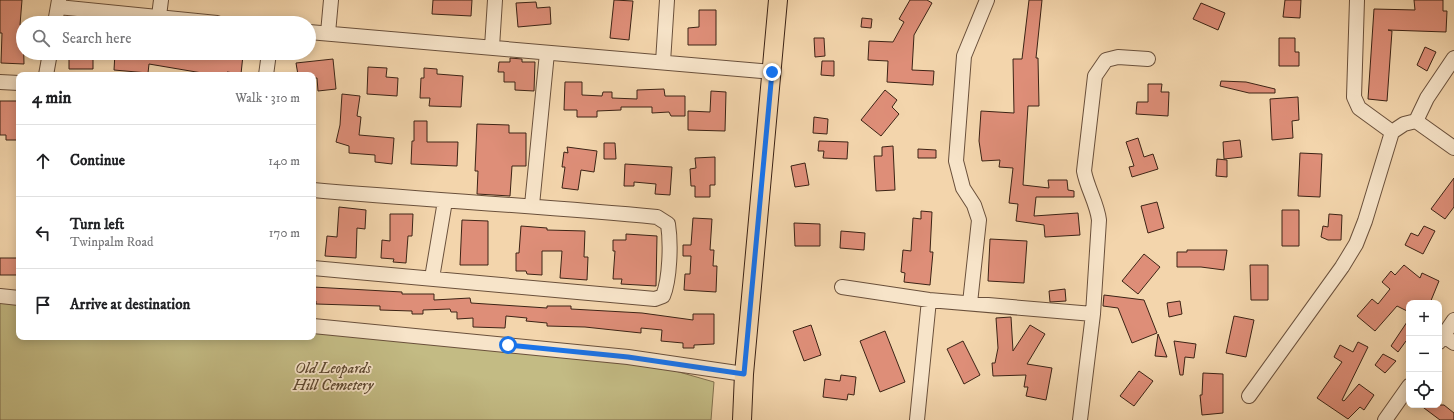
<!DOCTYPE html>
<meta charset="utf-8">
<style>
body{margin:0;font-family:"IM FELL DW Pica",serif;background:#f6f6f6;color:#202124}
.controls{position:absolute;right:12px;bottom:12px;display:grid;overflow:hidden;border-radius:8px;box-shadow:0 2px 10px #0003}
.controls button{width:36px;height:36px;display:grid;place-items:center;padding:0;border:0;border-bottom:1px solid #e0e0e0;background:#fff;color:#202124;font:20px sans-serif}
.stop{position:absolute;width:12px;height:12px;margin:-9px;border:3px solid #1a73e8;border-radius:50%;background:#fff}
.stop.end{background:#1a73e8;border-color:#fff;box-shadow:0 1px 4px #0008}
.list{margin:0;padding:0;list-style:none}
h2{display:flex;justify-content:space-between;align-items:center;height:52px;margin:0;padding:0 16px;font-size:17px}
h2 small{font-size:13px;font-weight:400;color:#757577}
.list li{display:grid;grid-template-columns:26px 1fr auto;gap:12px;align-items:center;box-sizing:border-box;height:72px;padding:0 16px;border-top:1px solid #e0e0e0}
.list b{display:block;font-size:15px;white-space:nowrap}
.list p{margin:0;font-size:13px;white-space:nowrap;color:#757577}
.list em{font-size:13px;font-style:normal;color:#757577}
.icon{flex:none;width:22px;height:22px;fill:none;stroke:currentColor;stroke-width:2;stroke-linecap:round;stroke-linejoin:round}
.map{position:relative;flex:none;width:1454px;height:420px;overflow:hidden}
.search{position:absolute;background:#fff;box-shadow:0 2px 10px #0003;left:16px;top:16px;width:300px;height:44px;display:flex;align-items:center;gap:10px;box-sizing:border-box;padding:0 14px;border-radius:22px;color:#757577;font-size:15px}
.panel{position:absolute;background:#fff;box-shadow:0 2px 10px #0003;left:16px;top:72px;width:300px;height:268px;border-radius:8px}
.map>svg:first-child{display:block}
.green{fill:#c3bb84;stroke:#806f4c}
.building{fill:#de8e78;stroke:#3c2315}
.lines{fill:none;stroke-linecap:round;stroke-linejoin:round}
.minor-casing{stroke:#6a503b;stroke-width:16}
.major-casing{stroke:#3c2315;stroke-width:20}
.minor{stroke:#f7e4c9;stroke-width:14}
.major{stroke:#f3d5ac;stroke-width:18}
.route{stroke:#1a73e8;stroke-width:5}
.labels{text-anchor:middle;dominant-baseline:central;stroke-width:3.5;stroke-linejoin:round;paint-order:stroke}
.park-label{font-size:15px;font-style:italic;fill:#5e4931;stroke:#f7e4c9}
</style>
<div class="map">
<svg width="1454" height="420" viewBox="0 0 1454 420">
<rect width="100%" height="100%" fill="#f3d5ac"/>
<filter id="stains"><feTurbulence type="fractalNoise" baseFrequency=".005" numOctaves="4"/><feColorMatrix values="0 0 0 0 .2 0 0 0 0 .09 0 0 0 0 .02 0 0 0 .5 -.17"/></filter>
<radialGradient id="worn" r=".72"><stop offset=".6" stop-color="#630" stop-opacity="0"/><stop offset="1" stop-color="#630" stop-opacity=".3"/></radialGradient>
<path class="green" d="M0 298 19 300V337H313V331L658 366 714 382 711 420H0Z"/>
<path class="building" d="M0 0H22L20 25H23L24 64 1 63 2 33H0Z
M433 0H472L471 16 432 14Z
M614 0 633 1 629 40 610 38Z
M910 0H927L932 3 914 35 912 70 934 71 933 85 887 82 888 61 868 60 869 41 893 42 904 22 899 19Z
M1029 0H1042L1036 58H1038L1039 106H1028L1023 185 1049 188 1048 180H1067L1068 190 1074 191V197H1036L1034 216 1078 213 1080 235 1045 237 1044 225 1016 221 1018 204 1009 203 1013 168 999 167 1000 160 982 161 979 141 981 111 1014 113 1013 59H1022Z
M1285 0H1301L1300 18 1283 17Z
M1414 0H1443V11H1447L1446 32 1388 30 1392 31 1387 101 1368 99 1374 9 1415 10Z
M536 2 537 8 550 7 551 24 518 27 516 3Z
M1201 3 1225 13 1218 30 1193 19Z
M699 10H716V45H688V28L699 27Z
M862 18 872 19 871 28 861 27Z
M814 38H824L825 56 815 57Z
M1279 38H1295V52H1299V66H1279Z
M1425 47 1436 52 1427 71 1417 65Z
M69 53H89V56H93V69H69Z
M115 53 162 56V53H226L243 55 241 74 227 72 226 75H214L149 64 148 73 114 70Z
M510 58 522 59V62H535L534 91 515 90V82H504V72H498L499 62H510Z
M333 59 336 89 318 91 317 78H313V75H298L296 63Z
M822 61H834V76L821 75Z
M368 67 387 68 386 77 398 78 397 96 367 94Z
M424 68 437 69V74L463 76 461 107 429 106 430 98H420L421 78H424Z
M1221 81 1246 82 1275 89V93H1249L1220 86Z
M565 82H582V95L602 96 603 92H612V98L637 99V90L664 89 665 96H685V116H671L669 112 652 113V107H621V110L597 111V117H577V110H564Z
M1148 84H1162L1161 92H1169L1168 116 1136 114 1137 102H1148Z
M885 90 897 100 892 107 899 114 881 136 861 120Z
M711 91 726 92 725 131 688 130V111L710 112Z
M342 94 360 96 357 116 361 117 359 135 394 138 392 164 375 162V155L349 153V146L336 142 340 125Z
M1298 97 1299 120 1292 121 1293 138 1272 140 1270 99Z
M0 101H19V140H6V135H0Z
M814 117 828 119 827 134 813 133Z
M414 121H427V142H458L457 166 411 164 412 141H414Z
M477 124 509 125V133H526V166H512L510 196 477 194 478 171H475Z
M1138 138 1144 157 1153 154 1158 169 1132 177 1129 167 1134 166 1126 142Z
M1240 140 1242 157 1224 159 1223 142Z
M819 141 848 142 847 159 823 158 824 151H818Z
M604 143H615L616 159H604Z
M893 146 895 190 876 191 874 156H882V147Z
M567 147 597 151 594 172 581 170 578 190 562 188 565 167H562L564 152 568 153Z
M918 149 936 150V158H918Z
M1300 153 1322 154 1320 197 1298 196Z
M715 157V185H710V197H695V186H691L690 169 696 168 695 158Z
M1217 159 1227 160V177L1216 176Z
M805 163 809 185 795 187 791 166Z
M625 164 672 167 670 195 655 194 656 184 634 182V186H624Z
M1454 178V207L1445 219 1431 209Z
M1157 202 1164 228 1148 233 1141 206Z
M339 207 366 210 365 229 357 228 356 258 325 256 327 236 337 237Z
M1282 210H1299V246H1282Z
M921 211 932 212 930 252H933L930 285 904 282 905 273 901 272 903 250 911 251 913 218 921 219Z
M390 214H413L412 236H408L406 263 393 262 394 259 381 258 382 240 390 241Z
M1329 214 1342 215 1341 240H1328L1321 237 1323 226 1328 227Z
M693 218 712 219 710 250H714L713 266H717L716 292 684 290 685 274H690L691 256H683V245H691Z
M462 220 488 221V265H460Z
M794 223 820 224V246H795Z
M521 226 547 228V230L585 231 584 257H588L587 280 560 278 562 251H542V275L527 274 526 271H516V253H519Z
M1424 226 1435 231 1423 254 1405 245 1411 233 1418 236Z
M841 231 865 233 864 250 840 248Z
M626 234 657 236 656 286 621 284 622 279H613L615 251H613V240H626Z
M990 239 1027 241 1024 283 988 281Z
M1187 250H1227L1224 270 1201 267H1177V252H1187Z
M1144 254 1160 267 1138 294 1122 281Z
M0 258H19V275H0Z
M1250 265H1268V300H1251Z
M1404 265 1420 278 1422 273 1439 281 1430 303H1409V312L1397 306 1375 331 1357 316 1372 299 1378 304 1390 289 1382 282 1391 271 1395 275Z
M313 287 402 292V294H434V300L470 298 471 303 547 308V306H571V309L642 313 693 320V314H714V344L694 345V348H683V343L661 341 662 330 641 328V333L585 327 547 326V323L526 321 527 318 506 316 505 328 473 327V318L457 319V312H451L450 309 423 310V314H412V311L380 310V306L316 304V301H313Z
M1065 289 1066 301 1050 302 1049 291Z
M1104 295 1144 300 1157 333 1132 343 1118 308 1103 306Z
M1180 301 1182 314 1169 317 1167 303Z
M1234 316 1254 320 1246 357 1226 353Z
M1011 317 1013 351 1030 325 1045 334 1027 364 1052 368 1046 400 1026 396 1028 387H1024L1026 375 993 376 992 363H995L998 348 996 318Z
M1409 319V343L1406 341 1398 352 1391 346Z
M811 325 821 355 804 361 793 331Z
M885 331 905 382 880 392 860 341Z
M1158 334 1167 357 1155 356Z
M963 341 980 375 964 384 947 349Z
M1174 341 1196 344 1194 358 1185 357 1183 375H1180Z
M1358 342 1368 347 1342 400 1344 401 1359 384 1374 395 1364 410 1360 407 1348 419 1317 398 1342 362 1334 357 1340 345 1353 352Z
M1383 354 1396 361 1385 373 1375 365Z
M1139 371 1153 381 1134 406 1120 396Z
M1203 373 1223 374V413L1202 415 1200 395H1202Z
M841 375 856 377 854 395 848 394 847 400 823 397 825 379 840 381Z
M1420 405H1444L1454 413V420H1440Z"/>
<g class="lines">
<defs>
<path id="minor" d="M1357 0 1354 97 1359 108 1392 132
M58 7 217 23
M159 16 161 0
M55 23 59 0
M309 32 772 72
M328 33 331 0
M492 47 495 0
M663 62 667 0
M46 75 50 53
M266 75 269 53
M0 82 19 83
M1416 121 1427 98 1454 58
M313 190C428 200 543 206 657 217L668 224C671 243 670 279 663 296L655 299 313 268
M532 205 547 53
M432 278 445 201
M842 287 929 300 1093 314
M0 296 19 298
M970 303 979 220 974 205 963 188 956 161 964 56 987 0
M313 326 628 357 744 374
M1444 336 1454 343
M1439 342 1454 320
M1249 396 1342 267 1356 244 1365 221 1392 132 1404 124 1416 121 1454 148
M917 420 929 300
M1080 420 1093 314 1099 220C1097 203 1087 188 1084 171L1095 76 1106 60 1118 57 1148 59
M1385 420 1409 386"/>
<path id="major" d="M742 420 744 374 778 0"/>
</defs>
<use href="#minor" class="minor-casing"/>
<use href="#major" class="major-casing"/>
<use href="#minor" class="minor"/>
<use href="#major" class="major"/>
</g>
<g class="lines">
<path class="route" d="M508 345 628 357 744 374 772 72"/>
</g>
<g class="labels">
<g class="park-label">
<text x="333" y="368">Old Leopards<tspan x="333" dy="17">Hill Cemetery</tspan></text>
</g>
</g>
<rect width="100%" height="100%" filter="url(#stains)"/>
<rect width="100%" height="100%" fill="url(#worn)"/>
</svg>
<div class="controls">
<button>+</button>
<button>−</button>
<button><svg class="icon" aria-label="locate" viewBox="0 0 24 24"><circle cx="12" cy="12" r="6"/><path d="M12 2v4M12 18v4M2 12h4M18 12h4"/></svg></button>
</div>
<div class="stop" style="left:508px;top:345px"></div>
<div class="stop end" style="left:772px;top:72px"></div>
<div class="search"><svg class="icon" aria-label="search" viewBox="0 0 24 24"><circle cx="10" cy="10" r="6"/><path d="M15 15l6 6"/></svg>Search here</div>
<section class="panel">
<h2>4 min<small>Walk · 310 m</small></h2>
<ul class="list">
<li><svg class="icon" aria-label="ahead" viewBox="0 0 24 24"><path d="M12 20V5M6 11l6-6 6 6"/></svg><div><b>Continue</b></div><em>140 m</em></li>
<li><svg class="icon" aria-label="left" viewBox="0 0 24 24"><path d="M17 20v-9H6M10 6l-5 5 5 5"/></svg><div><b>Turn left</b><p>Twinpalm Road</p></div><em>170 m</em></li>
<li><svg class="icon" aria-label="arrive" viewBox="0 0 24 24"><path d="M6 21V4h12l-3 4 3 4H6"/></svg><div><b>Arrive at destination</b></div></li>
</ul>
</section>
</div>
